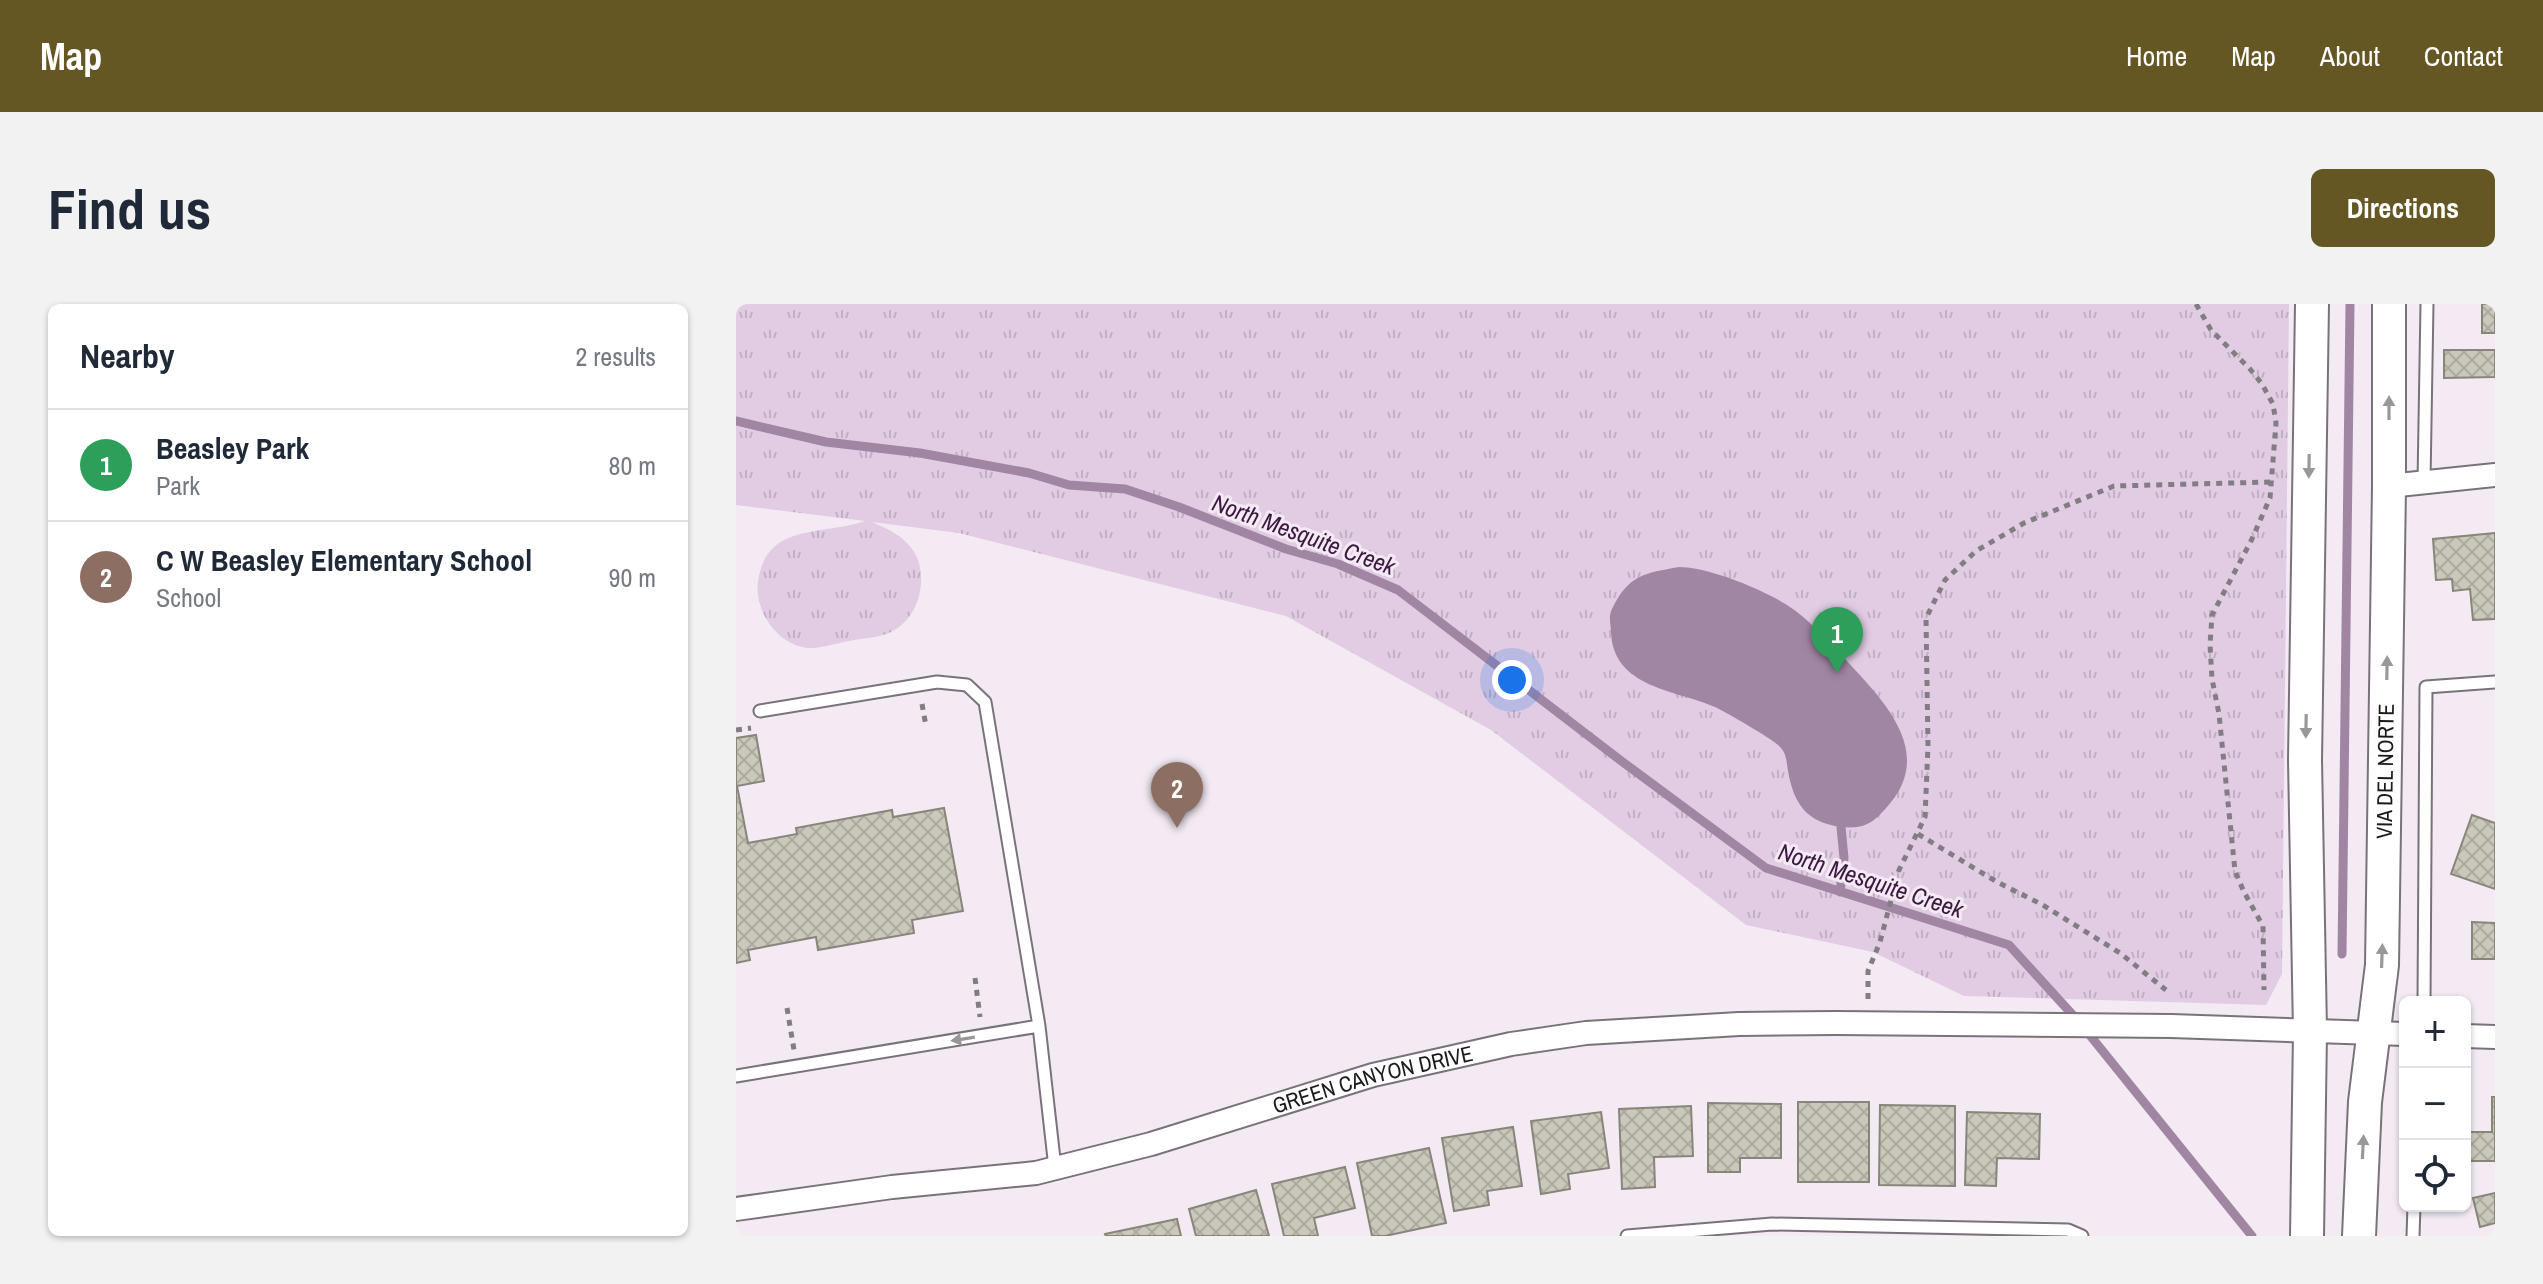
<!DOCTYPE html>
<meta charset="utf-8">
<style>
body{margin:0;font-family:"Archivo Narrow",sans-serif;background:#f2f2f3;color:#1f2937}
.controls{position:absolute;right:24px;bottom:24px;display:grid;overflow:hidden;border-radius:12px;box-shadow:0 2px 6px #0004}
.controls button{width:72px;height:72px;display:grid;place-items:center;padding:0;border:0;border-bottom:2px solid #e0e1e3;background:#fff;color:#1f2937;font:40px sans-serif}
.you{position:absolute;left:776px;top:376px;width:28px;height:28px;margin:-20px;border:6px solid #fff;border-radius:50%;background:#1a73e8;box-shadow:0 0 0 12px #1a73e833}
.badge{display:grid;place-items:center;width:52px;height:52px;border-radius:50%;background:#655724;color:#fff;font-size:26px;font-weight:700}
.pin{position:absolute;translate:-50% -66px;filter:drop-shadow(0 2px 4px #0008)}
.pin::after{content:'';position:absolute;top:42px;width:28px;height:24px;background:inherit;clip-path:polygon(0 0,100% 0,50% 100%)}
.list{margin:0;padding:0;list-style:none}
h2{display:flex;justify-content:space-between;align-items:center;height:104px;margin:0;padding:0 32px;font-size:34px}
h2 small{font-size:26px;font-weight:400;color:#747a83}
.list li{display:grid;grid-template-columns:52px 1fr auto;gap:24px;align-items:center;box-sizing:border-box;height:112px;padding:0 32px;border-top:2px solid #e0e1e3}
.list b{display:block;font-size:30px;white-space:nowrap}
.list p{margin:0;font-size:26px;white-space:nowrap;color:#747a83}
.list em{font-size:26px;font-style:normal;color:#747a83}
.icon{flex:none;width:44px;height:44px;fill:none;stroke:currentColor;stroke-width:2;stroke-linecap:round;stroke-linejoin:round}
.map{position:relative;flex:none;width:1759px;height:932px;overflow:hidden;border-radius:12px}
header{display:flex;align-items:center;gap:48px;box-sizing:border-box;height:112px;padding:0 40px;background:#655724;color:#fff}
header strong{font-size:38px}
nav{display:flex;gap:44px;margin-inline-start:auto;font-size:28px}
.intro{display:flex;align-items:center;justify-content:space-between;box-sizing:border-box;height:192px;padding:0 48px}
h1{margin:0;font-size:56px}
.button{padding:20px 36px;border-radius:12px;background:#655724;color:#fff;font-size:28px;font-weight:700}
main{display:flex;gap:48px;padding:0 48px}
aside{flex:1;background:#fff;border-radius:12px;box-shadow:0 2px 6px #0004}
.map>svg:first-child{display:block}
.park{fill:url(#park-tufts)}
.water{fill:#a186a4}
.lines{fill:none;stroke-linecap:round;stroke-linejoin:round}
.stream{stroke:#a186a4;stroke-width:9}
.building{fill:url(#building-cross-hatch);stroke:#88857a;stroke-width:2}
.lane-casing{stroke:#7a727b;stroke-width:15}
.street-casing{stroke:#7a727b;stroke-width:26}
.secondary-casing{stroke:#7a727b;stroke-width:36}
.path{stroke:#827d83;stroke-width:5;stroke-dasharray:6 6;stroke-linecap:butt}
.lane{stroke:#fff;stroke-width:11}
.street{stroke:#fff;stroke-width:22}
.secondary{stroke:#fff;stroke-width:32}
.oneway{fill:#999899}
.labels{text-anchor:middle;dominant-baseline:central;stroke-width:6;stroke-linejoin:round;paint-order:stroke}
.street-label{font-size:22px;fill:#1c191c;stroke:#f3eaf4}
.water-label{font-size:24px;font-style:italic;fill:#3c1841;stroke:#f3eaf4}
</style>
<header>
<strong>Map</strong>
<nav><a>Home</a><a>Map</a><a>About</a><a>Contact</a></nav>
</header>
<div class="intro"><h1>Find us</h1><a class="button">Directions</a></div>
<main>
<aside>
<h2>Nearby<small>2 results</small></h2>
<ul class="list">
<li><span class="badge" style="background:#2e9e5b">1</span><div><b>Beasley Park</b><p>Park</p></div><em>80 m</em></li>
<li><span class="badge" style="background:#8d6e63">2</span><div><b>C W Beasley Elementary School</b><p>School</p></div><em>90 m</em></li>
</ul>
</aside>
<div class="map">
<svg width="1759" height="932" viewBox="0 0 1759 932">
<defs>
<pattern id="park-tufts" width="24" height="20" patternUnits="userSpaceOnUse" patternTransform="scale(2)"><rect width="24" height="20" fill="#e2cce4"/><path d="M3 7l-1-3M5 7V3M7 7l1-3M15 17l-1-3M17 17v-4M19 17l1-3" fill="none" stroke="#c1afc3"/></pattern>
<pattern id="building-cross-hatch" width="8" height="8" patternUnits="userSpaceOnUse" patternTransform="scale(2)"><rect width="8" height="8" fill="#cac7bb"/><path d="M0 0l8 8M0 8l8-8" fill="none" stroke="#adaaa0"/></pattern>
</defs>
<rect width="100%" height="100%" fill="#f3eaf4"/>
<path class="park" d="M0 0H1553L1546 670 1530 701 1228 692 1137 648 1010 621 755 426 550 312 223 229 136 218C160 228 184 241 185 272 186 295 176 317 155 328 144 334 126 334 113 337 101 339 84 345 71 344 40 340 18 306 22 277 31 218 86 232 129 217L0 201Z"/>
<path class="water" d="M943 263C972 263 1026 285 1051 301 1073 315 1090 335 1108 354 1146 395 1201 448 1151 503 1136 520 1128 525 1105 523 1071 518 1058 501 1052 467 1050 456 1051 449 1042 441 1033 433 991 409 979 403 940 386 877 384 875 328 875 320 872 313 876 305 892 271 909 269 943 263Z"/>
<g class="lines">
<path class="stream" d="M0 117 90 138 184 149 293 169 333 181 389 185 443 203 550 245 602 260 662 286 888 459 1030 564 1273 641 1344 719 1516 932
M1104 588 1108 554 1105 523
M1606 650 1614 0"/>
</g>
<path class="building" d="M1746 0H1759V29H1746Z
M1708 46H1759V73L1708 74Z
M1759 229V315L1737 316 1734 285 1717 287 1716 275 1700 276 1697 235Z
M20 431 28 477 1 482 12 539 61 530 60 524 156 506 157 513 208 504 227 607 176 616 178 629 82 646 80 633 12 646 14 656 0 659V434Z
M1736 511 1759 519V585L1715 570Z
M1736 618 1759 619V655H1736Z
M1756 793H1759V857H1733V828H1756Z
M1062 798H1133V878H1062Z
M972 799 1045 800V854H1004V868H972Z
M1144 801 1219 802V882L1143 881Z
M955 802 957 852 918 853 919 883 886 885 883 805Z
M865 808 873 864 832 870 834 885 805 890 795 817Z
M1231 808 1304 810 1303 855 1261 854 1260 882 1229 881Z
M777 823 786 882 751 887 753 901 718 907 706 834Z
M693 844 710 919 649 932H636L621 859Z
M609 863 619 904 578 914 582 932H548L536 880Z
M520 886 533 932H460L453 905Z
M1759 889V919L1744 923 1737 894Z
M441 915 445 932H370L369 930Z"/>
<g class="lines">
<defs>
<path id="lane" d="M1688 178 1691 0
M24 407 201 378 231 381 249 398 303 722 319 864
M1688 698 1690 383 1759 378
M0 772 303 722
M891 932 1036 920 1332 926 1346 932
M1677 932 1678 902"/>
<g id="street">
<path d="M1653 182 1759 171"/>
<path d="M1729 732 1759 733"/>
<path id="s1" d="M0 905 156 883 300 869 415 840 637 771 775 740 850 729 1003 720 1100 719 1435 722 1669 730"/>
</g>
<g id="secondary">
<path d="M1571 932 1574 728 1569 456 1576 0"/>
<path id="s2" d="M1623 932 1629 798 1646 661 1653 182V0"/>
</g>
</defs>
<use href="#lane" class="lane-casing"/>
<use href="#street" class="street-casing"/>
<use href="#secondary" class="secondary-casing"/>
<path class="path" d="M1460 0 1475 26 1514 65 1526 80 1537 100 1540 119 1534 194 1515 237 1476 311 1474 341 1476 375 1483 410 1499 567 1508 588 1527 622 1528 686
M186 400 190 422
M0 426 15 424
M1182 530 1261 578 1305 600 1384 649 1430 686
M239 674 244 713
M1132 695V667L1144 638 1163 566 1189 513 1192 442 1190 314 1209 276 1240 247 1288 219 1378 182 1535 178
M51 704 58 746"/>
<use href="#lane" class="lane"/>
<use href="#street" class="street"/>
<use href="#secondary" class="secondary"/>
</g>
<defs><path id="oneway-solid" d="M-6-.8H1V-3.2L6.5 0L1 3.2V.8H-6Z" transform="scale(2)"/></defs>
<g class="oneway">
<use href="#oneway-solid" transform="translate(1653 104) rotate(-90)"/>
<use href="#oneway-solid" transform="translate(1573 162) rotate(91)"/>
<use href="#oneway-solid" transform="translate(1651 364) rotate(-89)"/>
<use href="#oneway-solid" transform="translate(1570 422) rotate(91)"/>
<use href="#oneway-solid" transform="translate(1646 652) rotate(-88)"/>
<use href="#oneway-solid" transform="translate(227 735) rotate(171)"/>
<use href="#oneway-solid" transform="translate(1627 843) rotate(-87)"/>
</g>
<g class="labels">
<g class="street-label">
<text stroke="none"><textPath href="#s2" startOffset="466">VIA DEL NORTE</textPath></text>
<text stroke="none"><textPath href="#s1" startOffset="652">GREEN CANYON DRIVE</textPath></text>
</g>
<g class="water-label">
<text transform="translate(568 230) rotate(20)">North Mesquite Creek</text>
<text transform="translate(1135 576) rotate(18)">North Mesquite Creek</text>
</g>
</g>
</svg>
<div class="controls">
<button>+</button>
<button>−</button>
<button><svg class="icon" aria-label="locate" viewBox="0 0 24 24"><circle cx="12" cy="12" r="6"/><path d="M12 2v4M12 18v4M2 12h4M18 12h4"/></svg></button>
</div>
<div class="you"></div>
<div class="pin badge" style="left:1101px;top:369px;background:#2e9e5b">1</div>
<div class="pin badge" style="left:441px;top:524px;background:#8d6e63">2</div>
</div>
</main>
